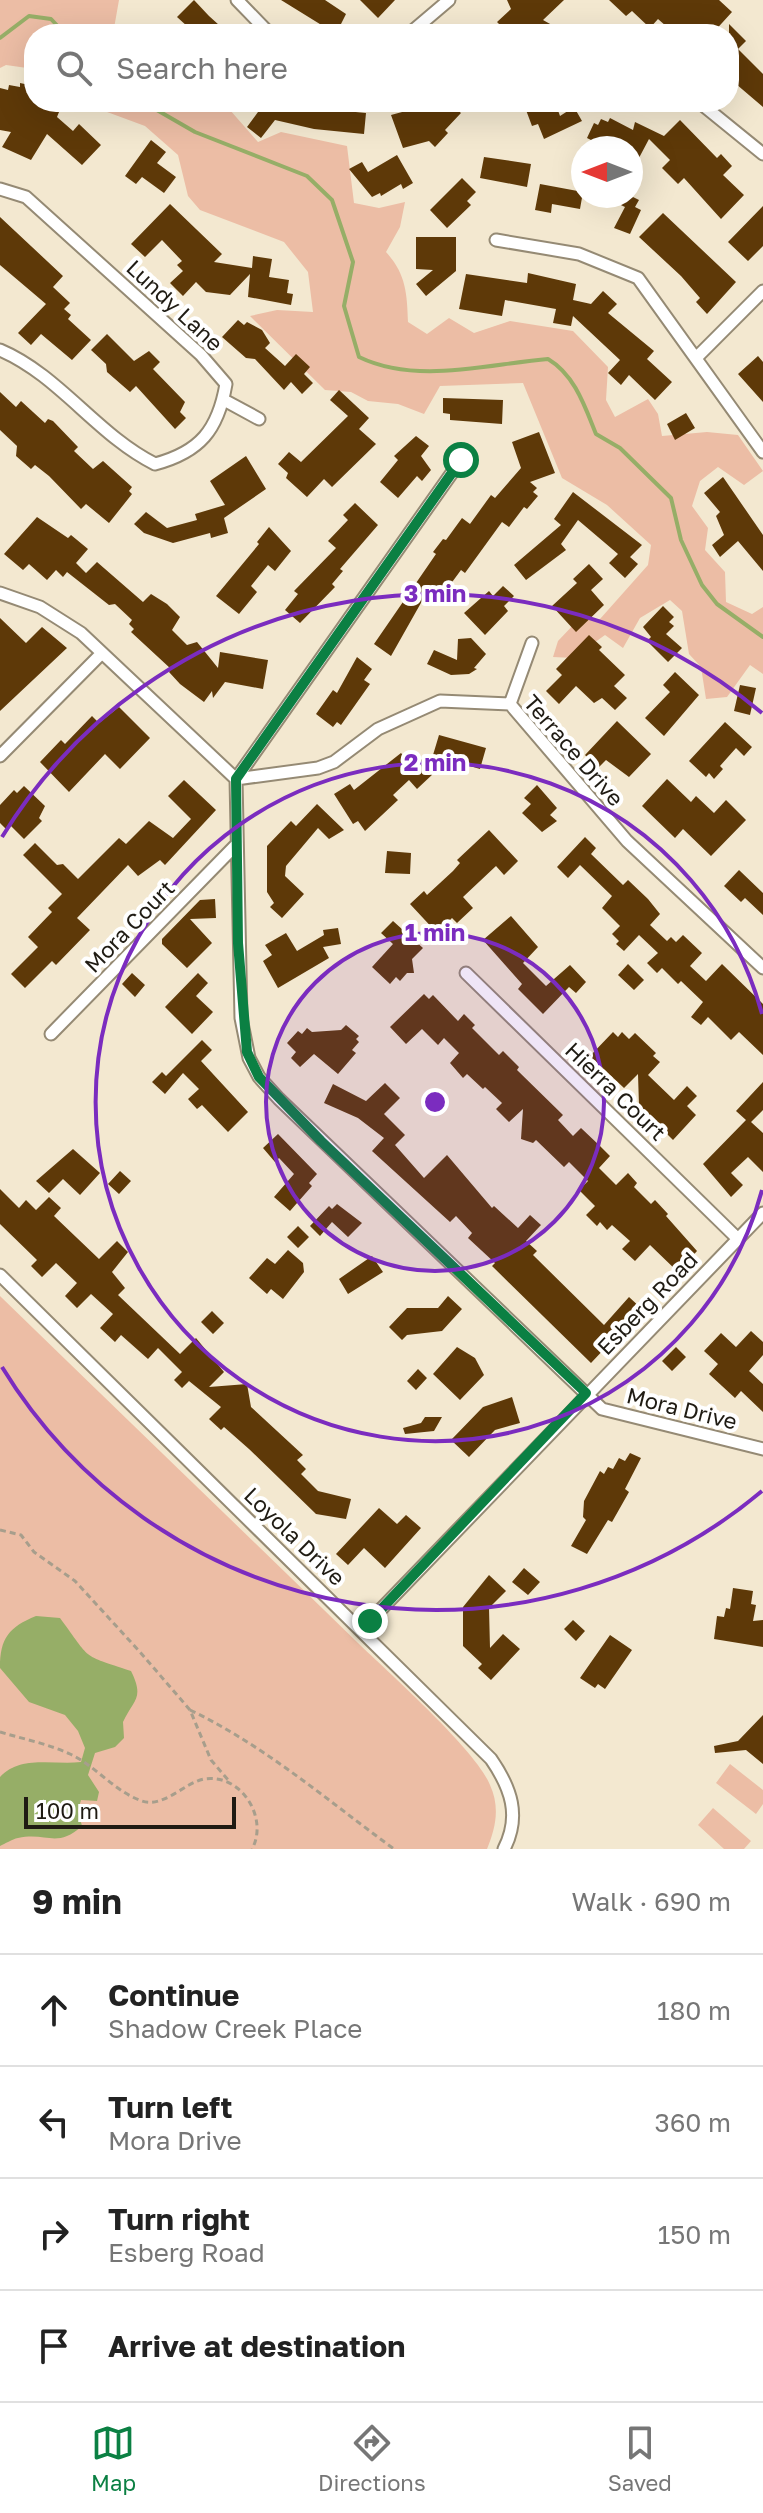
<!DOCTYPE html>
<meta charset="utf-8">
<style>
body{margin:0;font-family:"Golos Text",sans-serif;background:#f2f2f2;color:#222}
.compass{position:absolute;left:571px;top:136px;width:72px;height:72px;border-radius:50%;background:#fff;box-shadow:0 8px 32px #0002;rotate:270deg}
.scale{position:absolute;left:24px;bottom:20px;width:212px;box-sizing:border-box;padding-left:8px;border:4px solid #1f1b13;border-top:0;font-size:22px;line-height:28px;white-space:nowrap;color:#1f1b13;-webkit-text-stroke:6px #fff;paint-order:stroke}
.stop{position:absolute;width:24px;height:24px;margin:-18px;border:6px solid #0b8043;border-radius:50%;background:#fff}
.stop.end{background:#0b8043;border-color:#fff;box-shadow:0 2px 8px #0008}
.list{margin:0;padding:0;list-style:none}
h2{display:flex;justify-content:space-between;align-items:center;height:104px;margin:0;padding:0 32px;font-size:34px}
h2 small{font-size:26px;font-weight:400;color:#767676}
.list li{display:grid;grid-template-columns:52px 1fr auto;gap:24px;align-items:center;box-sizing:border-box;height:112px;padding:0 32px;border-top:2px solid #e0e0e0}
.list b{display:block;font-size:30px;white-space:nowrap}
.list p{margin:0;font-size:26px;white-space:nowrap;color:#767676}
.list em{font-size:26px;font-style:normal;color:#767676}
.icon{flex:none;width:44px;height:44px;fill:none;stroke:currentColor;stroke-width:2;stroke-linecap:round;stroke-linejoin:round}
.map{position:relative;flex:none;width:763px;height:1849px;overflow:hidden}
.search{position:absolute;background:#fff;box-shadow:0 8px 32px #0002;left:24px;right:24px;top:24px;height:88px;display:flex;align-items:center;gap:20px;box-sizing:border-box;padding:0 28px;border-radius:32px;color:#767676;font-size:30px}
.sheet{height:552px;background:#fff}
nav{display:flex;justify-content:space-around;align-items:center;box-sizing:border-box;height:112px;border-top:2px solid #e0e0e0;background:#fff;font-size:22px;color:#767676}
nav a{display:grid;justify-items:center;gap:4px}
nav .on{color:#0b8043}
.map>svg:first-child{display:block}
.green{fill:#ecbda5}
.water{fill:#96ae67}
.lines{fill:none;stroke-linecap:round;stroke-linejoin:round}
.stream{stroke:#96ae67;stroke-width:4}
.building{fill:#5e3908}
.street-casing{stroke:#958a74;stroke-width:15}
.path{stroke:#a79e8c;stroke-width:3;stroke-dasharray:6 4;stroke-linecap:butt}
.street{stroke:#fff;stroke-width:11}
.route{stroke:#0b8043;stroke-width:10}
.ring{fill:none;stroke:#7b2cbf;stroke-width:4}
.labels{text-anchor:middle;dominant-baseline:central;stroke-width:8;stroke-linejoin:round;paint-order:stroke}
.street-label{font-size:22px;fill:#1f1b13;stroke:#fff}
.centre{fill:#7b2cbf;stroke:#fff;stroke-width:4}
.ring-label{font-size:24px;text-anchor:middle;font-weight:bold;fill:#7b2cbf;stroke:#fff;stroke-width:8;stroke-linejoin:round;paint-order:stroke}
</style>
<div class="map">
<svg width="763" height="1849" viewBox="0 0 763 1849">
<rect width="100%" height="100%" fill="#f3e8d0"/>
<path class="green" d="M0 0H119L113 34H34V69L6 65 0 68Z
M80 102H223L258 142 281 132 347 146 354 203 379 208 405 202 400 227 386 252C406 274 407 293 408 322L427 334 449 318 474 333 510 321 573 331 608 367 606 400 615 417 648 399 658 414 662 436 707 432 738 435 763 471 744 485 718 467 700 481 692 506 708 528 705 550 725 572 726 602 752 614 763 607V674L750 665 727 697 706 699 701 667 689 654 682 611 670 600 640 618 623 648 605 635 573 658 553 657 558 641 577 621 600 619 648 565 651 545 607 505 562 478 523 383 440 386 424 414 398 404 368 401 351 392 325 390 250 316 277 310 313 312 308 272 284 242 200 210 188 196 178 155 145 126Z
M0 1296C119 1412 239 1527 358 1643 388 1672 477 1751 490 1785 500 1807 496 1827 487 1849H0Z
M730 1764 763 1790V1804L756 1814 716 1783Z
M713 1808 751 1841 744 1849H724L698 1825Z"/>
<path class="water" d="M36 1616 60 1618C92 1661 80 1654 131 1671 145 1699 133 1700 123 1722L124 1738 115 1747 95 1753 88 1775 99 1792 97 1801 81 1800 78 1811 82 1826C56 1849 48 1832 18 1838 12 1839 5 1844 0 1846V1777C20 1755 53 1765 81 1762L85 1748 78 1731 65 1715 29 1702 0 1668C0 1638 9 1627 36 1616Z"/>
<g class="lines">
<path class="stream" d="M0 38 29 16 51 19 65 34
M143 102 195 132 307 176 332 200 353 262 344 306 359 357C417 385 488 364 548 359 575 375 585 407 596 434L620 448 671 498 681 540 702 585 717 604 763 637"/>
</g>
<path class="building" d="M194 0 209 16 229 34H182L188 27 177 17Z
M281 0H325L346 14 336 34Z
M360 0H395L378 18Z
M507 0H564L543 20 568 34H493L501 26 497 22 511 9Z
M609 0H719L732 12 712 34H675L658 19 650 28 632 11 626 16Z
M729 24 746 41 738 49 763 74V107L729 78Z
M20 83 34 86V102H63L57 117 73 131 79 124 101 145 82 165 47 134 31 160 2 147 11 132 0 130V88L8 90 9 85 20 87Z
M248 102H335V110L366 113 364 134 314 129 275 120 261 138 247 127 258 112Z
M439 102H449L461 113 445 130 448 133 435 147 429 141 403 148 391 115Z
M523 102H555L560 116 574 107 582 121 544 139 538 124 532 126Z
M610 118 633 130 635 122 664 136 680 120 717 158 721 154 732 166 723 175 744 195 721 219 684 178 678 184 662 168 670 160 649 139 631 173V148H607L587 138 594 123 598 125 601 119 608 122Z
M151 140 166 152 157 163 176 177 164 193 142 177 136 184 125 176Z
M397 155 413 183 403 189 401 184 381 196 380 193 372 197 349 169 362 162 368 172Z
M484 157 531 164 527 187 480 178Z
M462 178 476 192 467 201 471 205 447 228 430 210Z
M540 184 583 192 580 209 552 204 551 213 535 210Z
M602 196H631L639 200 635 207 641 210 630 234 614 228 625 207Z
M170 204 222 254 214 262 252 268 253 256 272 259 269 277 289 280 287 293 293 294 291 305 248 297 250 274 230 295 206 292 196 282 183 296 170 283 183 271 177 265 182 261 162 240 145 257 131 244Z
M763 206V246L748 261 728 242Z
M663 213 736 282 707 314 696 302 700 298 681 276 639 237Z
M0 217 63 276 53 287 70 303 64 309 71 315 68 319 91 340 72 360 41 334 31 345 18 333 46 304 0 265Z
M416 237H456V271L426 296 416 284 433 270 416 269Z
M528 273 576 284 573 300 591 304 603 291 617 304 608 313 654 351 647 359 672 382 655 400 629 375 621 385 608 373 620 360 573 316 571 326 553 323 556 309 505 300 502 316 459 309 466 274 527 283Z
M238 320 244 325 247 322 262 330 270 343 265 348 285 366 296 354 310 367 304 374 313 383 302 394 291 382 284 390 255 359 246 358 222 337Z
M107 334 134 361 149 351 160 362 153 369 185 402 180 412 186 418 175 429 136 386 130 392 107 372 106 364 91 350Z
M758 356 763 362V402L738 374Z
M339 390 369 418 359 429 376 444 332 487 324 479 307 497 286 478 288 473 278 464 289 452 301 462 348 416 330 400Z
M0 392 16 407 21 401 45 423 48 419 53 421 78 447 74 451 93 469 103 461 132 487 129 491 132 494 109 523 86 504 81 509 49 476 35 465 31 469 16 456 17 446 0 430Z
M443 398 503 400 502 424 450 420V414L443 413Z
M686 413 695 428 675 440 667 424Z
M539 432 555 473 530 482 537 488 533 492 538 496 527 509 524 507 509 527 502 522 465 573 461 570 447 589 451 592 442 605 426 594 391 656 374 644 436 554 433 552 443 539 446 540 462 518 470 524 491 495 495 498 521 468 512 442Z
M416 436 429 446 421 456 431 470 422 481 417 476 398 498 380 482 398 460 394 456Z
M246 456 266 489 224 518 228 533 211 538 210 533 173 543 144 533 134 524 146 512 167 528 197 520 195 514 225 505 210 481Z
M723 477 763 535V571L738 541 720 557 712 545 724 535 716 516 720 512 704 493Z
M573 492 642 545 630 557 638 564 625 578 609 563 618 554 578 520 561 544 566 550 526 580 514 565 561 525 554 519Z
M355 503 378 525 340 569 343 571 332 584 335 587 300 623 285 610 298 594 294 591 336 548 328 541 348 520 343 515Z
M37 517 68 538 71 535 88 549 76 563 86 573 97 562 143 602 151 594 167 604 180 617 172 630 187 645 197 642 218 668 220 652 268 660 263 689 225 682 213 698 212 691 204 702 180 684 169 672 171 669 131 632 134 629 129 624 132 620 115 604 109 605 67 572 63 577 56 570 47 580 29 564 23 570 4 554Z
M269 527 291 551 275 571 268 565 251 586 257 592 239 614 216 596 259 544 257 542Z
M589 564 603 579 591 590 604 605 576 632 552 606 577 583 573 579Z
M503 586 514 596 504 606 508 611 485 635 464 613 489 591 493 596Z
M663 606 674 617 669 622 674 626 666 634 682 648 668 662 647 641 651 637 643 627Z
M0 618 26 643 42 627 67 648 0 711Z
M589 635 602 647 599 650 625 675 614 686 627 698 615 710 602 698 594 703 576 686 559 704 546 691 562 675 556 669Z
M471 638 486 654 474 668 477 669 469 674 451 675 427 664 434 650 457 660 458 639Z
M357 657 372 669 364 680 370 684 341 725 337 722 333 727 316 714 333 690 337 693Z
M675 672 699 695 664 736 645 718 670 692 663 685Z
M740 685 756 688 750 715 734 711Z
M119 707 150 738 120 769 105 754 69 792 40 762 61 740 65 744 92 716 99 723Z
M617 721 651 754 629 777 606 760 598 768 585 755Z
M725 722 752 747 744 756 736 748 720 766 723 769 714 779 709 773 706 777 689 761Z
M439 735 486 748 480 769 433 755Z
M401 753 413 767 422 759 434 773 417 789 409 780 393 795 398 800 365 831 358 821 353 824 334 794 350 784 354 790Z
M667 779 691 802 696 796 714 813 726 800 746 820 711 856 683 829 675 838 642 806Z
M184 780 216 810 165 865 160 860 138 876 128 865 77 918 90 930 56 965 52 961 25 988 11 974 38 947 28 937 52 912 48 908 62 894 23 855 35 843 57 865 63 864 78 879 119 838 126 844 149 821 173 838 191 819 168 796Z
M537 785 557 808 550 815 557 821 542 832 522 813 531 804 524 798Z
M24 786 45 806 39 818 42 821 24 839 11 826 7 830 0 823V805L14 790 17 793Z
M317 804 344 830 329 839 318 828 286 866 285 876 304 894 282 918 270 907 274 903 267 892V846L291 821 296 826Z
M489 830 518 861 504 875 496 866 463 897 473 908 457 923 452 918 437 933 410 904 424 891 427 895 453 871 460 863 457 860Z
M585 837 596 848 591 854 623 885 628 880 648 899 660 914 650 925 667 941 671 937 676 942 683 935 702 953 690 966 706 981 722 964 763 1004V1055L739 1032 731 1040 708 1017 701 1025 691 1017 703 1002 681 981 678 984 662 968 657 973 647 963 658 953 639 935 624 951 616 944 619 941 612 934 620 926 602 908 612 896 580 865 568 878 557 867Z
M387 851 411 853 410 874 385 873Z
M739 870 763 893V915L745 898 741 902 724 886Z
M215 899 216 918 190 919 212 943 187 968 162 944V939L200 900Z
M511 916 538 947 523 963 546 986 570 965 586 982 576 993 569 987 543 1014 518 989 522 984 483 940Z
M393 921 423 948 412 959 414 973H407L400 981 396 977 390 984 372 967 393 944 381 933Z
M338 928 341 944 323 947 329 958 278 988 263 961 272 955 265 945 286 933 297 951 324 935 323 930Z
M628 964 644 980 634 990 618 975Z
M132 973 145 985 135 997 122 984Z
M198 973 208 983 196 996 213 1012 192 1034 165 1007Z
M424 994 429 999 433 995 458 1021 464 1014 475 1025 472 1028 499 1055 503 1051 519 1067 517 1070 563 1115 558 1120 573 1136 581 1128 600 1146 610 1156 599 1168 616 1185 628 1173 637 1183 634 1187 651 1204 655 1200 668 1214 666 1216 697 1251 678 1272 650 1245 635 1261 622 1249 630 1241 612 1225 607 1230 600 1222 597 1226 586 1215 595 1206 579 1190 588 1181 569 1162 564 1167 536 1140 533 1143 521 1139 523 1109 509 1122 496 1109 502 1103 485 1087 483 1089 467 1074 463 1078 450 1063 459 1053 444 1038 438 1045 422 1029 406 1044 390 1027Z
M346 1025 359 1036 356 1039 359 1042 352 1050 356 1053 338 1074 314 1054 300 1067 291 1058 296 1052 287 1043 298 1031 302 1034 307 1028 312 1032 341 1030Z
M613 1032 618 1037 622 1032 629 1039 635 1033 656 1053 653 1056 660 1062 648 1075 674 1100 687 1086 697 1096 687 1106 696 1115 673 1140 639 1106 638 1074 624 1088 590 1056Z
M202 1040 212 1050 201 1061 248 1112 228 1132 202 1105 197 1109 188 1099 199 1089 183 1073 165 1094 152 1082 162 1072 166 1076Z
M763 1082V1110L751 1122 763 1133V1172L748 1157 731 1173 743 1185 731 1197 703 1164 746 1120 736 1111Z
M385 1083 400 1098 384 1114 405 1135 395 1145 424 1178 447 1155 492 1208 494 1206 518 1228 530 1215 541 1225 526 1241 537 1251 533 1255 604 1325 629 1297 642 1309 591 1363 492 1266 495 1263 468 1238 472 1233 456 1216 450 1222 372 1151 384 1138 358 1118 324 1103 333 1084 366 1101Z
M278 1134 317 1174 309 1183 312 1186 290 1211 274 1197 294 1174 279 1158 275 1162 263 1148Z
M73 1149 100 1173 80 1195 63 1179 49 1193 36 1181Z
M120 1171 131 1181 119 1194 108 1184Z
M0 1189 19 1208 26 1200 36 1210 49 1197 61 1208 54 1216 99 1259 117 1241 128 1252 112 1272 125 1288 118 1295 180 1354 196 1338 224 1372 209 1387 247 1384 251 1407 303 1455 297 1460 306 1469 301 1474 318 1491 351 1499 346 1519 316 1514 249 1449 224 1427 221 1430 209 1419 221 1407 189 1381 182 1388 174 1380 182 1372 158 1348 148 1359 121 1335 115 1342 100 1328 113 1314 91 1294 77 1308 65 1296 77 1283 56 1263 42 1277 31 1266 37 1260 0 1224Z
M337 1204 362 1223 348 1237 332 1222 320 1236 310 1226 329 1206 332 1209Z
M298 1226 309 1237 298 1248 287 1237Z
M288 1250 303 1263 304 1272 283 1299 271 1289 267 1294 249 1278 267 1258 275 1264Z
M372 1256 383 1272 348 1294 339 1279Z
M448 1296 462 1309 442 1331 407 1335 402 1340 389 1327 407 1308H438Z
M212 1311 224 1323 213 1334 201 1322Z
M751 1331 763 1342V1355L749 1371 763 1384V1412L741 1391 735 1398 709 1374 718 1364 704 1351 721 1333 736 1347Z
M457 1347 475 1358 484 1375 460 1400 433 1374Z
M676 1347 686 1357 672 1371 662 1361Z
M418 1369 427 1378 416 1390 407 1381Z
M512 1397 520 1423 495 1430 469 1457 451 1440 483 1407Z
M425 1417H442L434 1431 405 1434 403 1428 421 1423Z
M630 1453 641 1458 625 1489 629 1492 612 1522 608 1520 587 1554 571 1546 586 1520 583 1517 584 1501 600 1471 604 1474 608 1467 613 1469 619 1458 625 1461Z
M379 1508 397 1524 406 1515 421 1528 385 1568 364 1548 348 1565 336 1554Z
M524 1568 540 1582 528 1595 512 1582Z
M489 1575 506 1591 489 1608 490 1648 503 1634 520 1649 491 1680 478 1668 482 1664 463 1646V1607Z
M733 1588 753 1591 751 1604 756 1605 753 1621 763 1620V1647L714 1639 717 1616 724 1617 726 1608 730 1609Z
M573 1620 585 1631 576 1641 564 1629Z
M610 1635 632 1650 605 1689 598 1684 595 1688 580 1678Z
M763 1715V1764L746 1750 715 1753 714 1746 738 1741Z"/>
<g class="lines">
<defs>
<path id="street" d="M237 0 270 34
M409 34 449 0
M699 102 763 154
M0 189 26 197 201 355 226 384C218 430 200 452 155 464 97 435 59 375 0 350
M496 240 579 254 638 278 763 452
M696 358 763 291
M224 400 259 419
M0 593 40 607 81 633 236 779
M510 704 532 643
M0 756 102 653
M236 779 241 1018 249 1058 259 1077 279 1099 602 1409 763 1449
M236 779 318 768 334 762 378 729 440 701 510 704 627 841 763 968
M236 779 461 460
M466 973 738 1239
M51 1034 236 845
M0 1275 491 1759C511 1788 521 1816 504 1849
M362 1629 763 1213"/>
</defs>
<use href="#street" class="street-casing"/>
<path class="path" d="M0 1530 21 1535 34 1552 75 1581 140 1652 190 1710 211 1760 229 1781
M190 1710C265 1746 327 1800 394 1849
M0 1732C23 1739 49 1744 70 1754 96 1766 115 1792 142 1801 164 1808 184 1783 204 1779 241 1773 269 1818 252 1849"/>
<use href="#street" class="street"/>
</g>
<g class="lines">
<path class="route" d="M370 1621 586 1393 321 1141 259 1077 247 1052 238 943 236 779 461 460"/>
</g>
<circle cx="435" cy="1102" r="169" fill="#7b2cbf" fill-opacity=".12"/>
<g class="ring">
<circle cx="435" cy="1102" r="169"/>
<path d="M762 1190A339 339 0 1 1 762 1014"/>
<path d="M762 1491A508 508 0 0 1 2 1367M2 837A508 508 0 0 1 762 713"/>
</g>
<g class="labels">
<g class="street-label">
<text transform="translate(175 305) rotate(43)">Lundy Lane</text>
<text transform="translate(574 750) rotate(49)">Terrace Drive</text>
<text transform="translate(129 926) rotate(-46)">Mora Court</text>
<text transform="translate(616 1091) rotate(44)">Hierra Court</text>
<text transform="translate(647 1303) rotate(-46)">Esberg Road</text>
<text transform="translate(682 1408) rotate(14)">Mora Drive</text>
<text transform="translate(295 1536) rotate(44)">Loyola Drive</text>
</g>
</g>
<circle cx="435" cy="1102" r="12" class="centre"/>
<g class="ring-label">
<text x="435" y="602">3 min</text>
<text x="435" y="771">2 min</text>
<text x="435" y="941">1 min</text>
</g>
</svg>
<svg class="compass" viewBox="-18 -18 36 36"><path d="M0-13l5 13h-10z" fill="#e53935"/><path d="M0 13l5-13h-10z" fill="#767676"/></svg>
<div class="scale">100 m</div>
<div class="stop" style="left:461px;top:460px"></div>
<div class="stop end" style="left:370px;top:1621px"></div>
<div class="search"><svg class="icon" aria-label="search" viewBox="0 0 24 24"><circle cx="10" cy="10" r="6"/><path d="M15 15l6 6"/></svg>Search here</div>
</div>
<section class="sheet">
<h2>9 min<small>Walk · 690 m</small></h2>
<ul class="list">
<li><svg class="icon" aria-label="ahead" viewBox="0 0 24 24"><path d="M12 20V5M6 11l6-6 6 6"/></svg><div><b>Continue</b><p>Shadow Creek Place</p></div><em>180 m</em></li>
<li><svg class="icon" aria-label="left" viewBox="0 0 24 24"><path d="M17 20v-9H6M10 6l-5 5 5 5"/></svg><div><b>Turn left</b><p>Mora Drive</p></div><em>360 m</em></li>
<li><svg class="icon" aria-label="right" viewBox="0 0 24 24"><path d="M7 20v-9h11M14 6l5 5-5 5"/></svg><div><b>Turn right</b><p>Esberg Road</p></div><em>150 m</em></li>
<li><svg class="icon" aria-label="arrive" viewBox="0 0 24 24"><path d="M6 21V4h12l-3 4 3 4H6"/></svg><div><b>Arrive at destination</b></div></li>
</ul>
</section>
<nav>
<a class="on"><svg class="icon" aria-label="map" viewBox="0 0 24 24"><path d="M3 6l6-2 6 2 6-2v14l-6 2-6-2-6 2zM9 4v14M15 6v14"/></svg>Map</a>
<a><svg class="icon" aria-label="directions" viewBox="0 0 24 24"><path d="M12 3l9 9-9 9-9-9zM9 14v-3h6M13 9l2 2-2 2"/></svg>Directions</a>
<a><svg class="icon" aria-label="saved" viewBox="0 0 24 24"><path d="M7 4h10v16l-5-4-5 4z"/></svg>Saved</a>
</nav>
